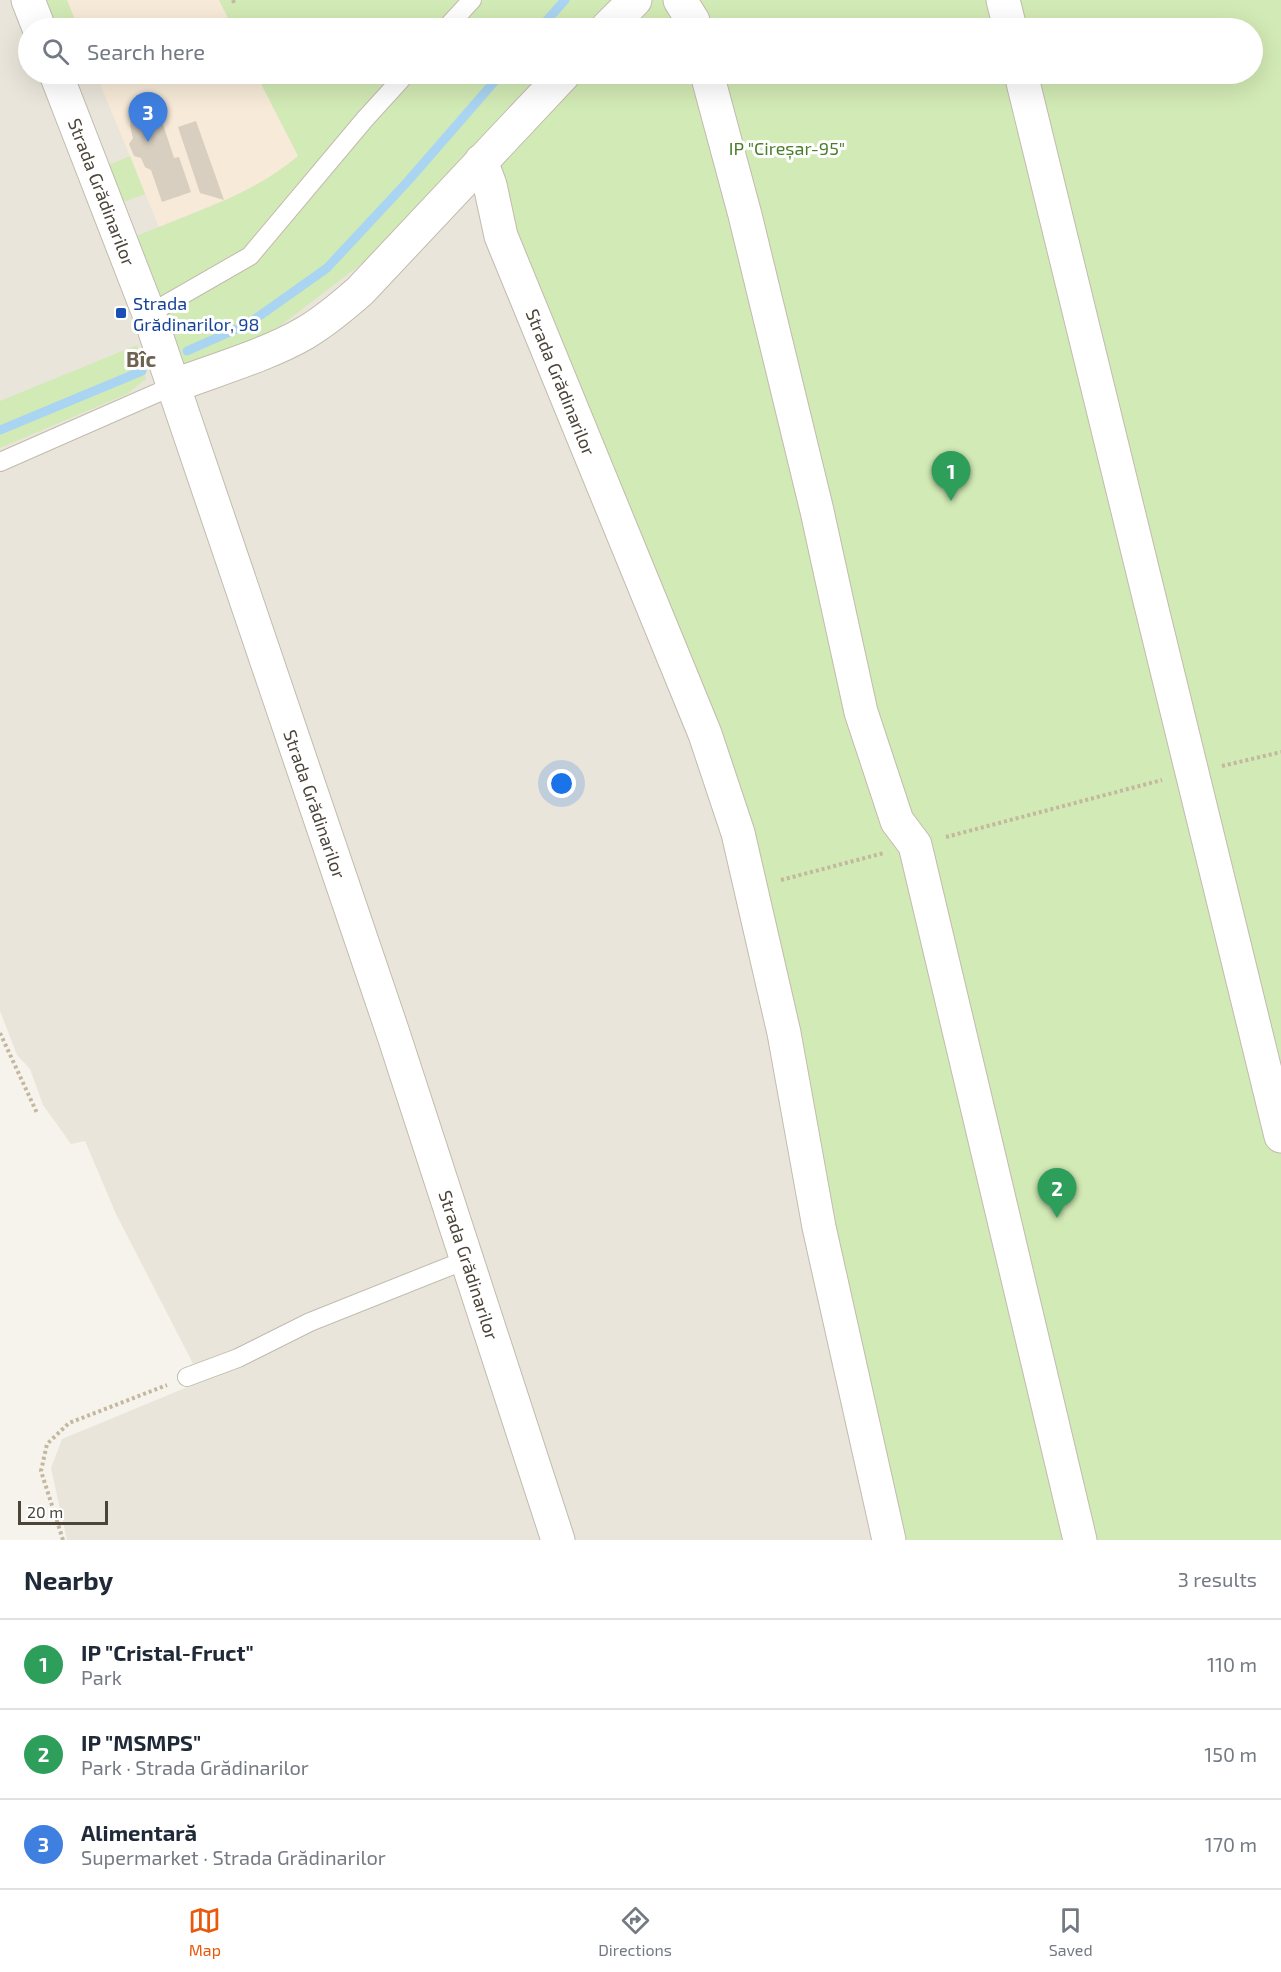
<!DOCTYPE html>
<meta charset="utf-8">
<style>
body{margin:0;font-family:"Exo 2",sans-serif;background:#f6f6f7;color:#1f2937}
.scale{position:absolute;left:18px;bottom:15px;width:90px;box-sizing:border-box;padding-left:6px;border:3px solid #4b4439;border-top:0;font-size:16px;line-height:21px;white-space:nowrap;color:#4b4439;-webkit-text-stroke:4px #fff;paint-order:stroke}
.you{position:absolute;left:562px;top:784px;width:21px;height:21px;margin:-15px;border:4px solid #fff;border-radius:50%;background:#1a73e8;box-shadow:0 0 0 9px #1a73e833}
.badge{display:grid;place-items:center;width:39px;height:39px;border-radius:50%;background:#ea580c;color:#fff;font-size:20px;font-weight:700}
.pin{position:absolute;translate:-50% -50px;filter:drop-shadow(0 2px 3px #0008)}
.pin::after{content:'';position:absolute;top:32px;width:21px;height:18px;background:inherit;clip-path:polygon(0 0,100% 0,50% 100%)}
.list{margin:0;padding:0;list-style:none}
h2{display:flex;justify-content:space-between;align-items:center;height:78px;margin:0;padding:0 24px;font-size:26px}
h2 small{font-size:20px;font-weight:400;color:#747a83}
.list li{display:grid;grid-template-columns:39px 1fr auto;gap:18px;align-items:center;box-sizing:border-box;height:90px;padding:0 24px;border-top:2px solid #e0e1e3}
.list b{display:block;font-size:22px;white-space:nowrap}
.list p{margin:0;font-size:20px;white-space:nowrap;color:#747a83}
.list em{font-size:20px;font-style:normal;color:#747a83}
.icon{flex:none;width:33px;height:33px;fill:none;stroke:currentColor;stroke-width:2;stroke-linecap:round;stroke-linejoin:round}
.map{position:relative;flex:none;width:1281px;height:1540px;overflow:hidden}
.search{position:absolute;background:#fff;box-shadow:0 6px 24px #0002;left:18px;right:18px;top:18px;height:66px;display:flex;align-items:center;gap:15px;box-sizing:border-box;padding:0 21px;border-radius:33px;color:#747a83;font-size:22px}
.sheet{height:348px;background:#fff}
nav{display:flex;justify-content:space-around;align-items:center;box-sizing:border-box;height:84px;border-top:2px solid #e0e1e3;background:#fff;font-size:16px;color:#747a83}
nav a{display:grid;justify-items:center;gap:3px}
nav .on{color:#ea580c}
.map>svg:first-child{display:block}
.residential{fill:#eae5da}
.commercial{fill:#f7ead8}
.green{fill:#d2eab5}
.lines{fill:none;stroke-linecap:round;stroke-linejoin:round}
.stream{stroke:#a9d4f2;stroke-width:9}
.building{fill:#d8cfc1}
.lane-casing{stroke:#c2bbae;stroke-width:20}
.street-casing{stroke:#c2bbae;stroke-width:35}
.path{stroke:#c4b79f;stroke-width:4;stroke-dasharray:3 3;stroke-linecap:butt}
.lane{stroke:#fff;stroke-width:18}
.street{stroke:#fff;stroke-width:33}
.transit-dot{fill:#1a4fb4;stroke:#fff;stroke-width:2}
.labels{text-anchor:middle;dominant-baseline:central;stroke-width:6;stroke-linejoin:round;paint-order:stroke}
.park-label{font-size:18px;fill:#4a7f2a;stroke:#fff}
.street-label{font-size:18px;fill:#4b4439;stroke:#fff}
.transit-label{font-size:18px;fill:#164399;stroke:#fff;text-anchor:start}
.quarter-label{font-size:21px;font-weight:bold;fill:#6e6250;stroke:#fff}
</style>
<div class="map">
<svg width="1281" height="1540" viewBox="0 0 1281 1540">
<rect width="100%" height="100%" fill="#f6f3ec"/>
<path class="residential" d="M0 0H618L590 28H28V74H545L743 811 903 1540H67L51 1468 62 1439 202 1381 116 1214 85 1141 71 1144 43 1105 30 1069 17 1055 0 1011Z"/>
<path class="commercial" d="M67 0H219L233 28H78Z
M96 74H256L299 156 280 171 247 191 159 227Z"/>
<path class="green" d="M39 0H67L78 28H50Z
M219 0H1281V1540H903L764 895 507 217 490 130 377 252 280 326 210 360 185 368 136 236C192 213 252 195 298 156L256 74H1252V28H233Z
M130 156 145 194 121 203 106 166Z
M137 345 146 379 127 394 0 448V401Z"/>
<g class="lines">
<path class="stream" d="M540 28 565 0
M187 351 248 324 327 268 408 181 501 74
M0 430 142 371"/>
</g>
<path class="building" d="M157 106 174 158 179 157 191 192 162 202 151 170 145 167 141 158 134 156 129 144 133 138 130 126 131 115Z
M196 121 224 200 200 193 178 127Z"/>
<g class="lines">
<defs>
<path id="lane" d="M446 28 472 0
M149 314 250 256 365 119 406 74
M0 462 173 386
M187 1377 238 1358 310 1322 468 1259"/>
<path id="street" d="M28 0 39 28
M680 0 693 21 695 28
M1003 0 1010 28
M607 28 635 0
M56 74 149 314 393 1033 558 1540
M707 74 745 215 817 511 861 712 897 821 915 845 1080 1540
M1021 74 1281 1136
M481 161 490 185 501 236 705 734 738 833 784 1033 819 1227 889 1540
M173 386C215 370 267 355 305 333 325 321 343 306 360 291L564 74"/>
</defs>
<use href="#lane" class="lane-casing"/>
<use href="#street" class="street-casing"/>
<path class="path" d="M233 0 234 3
M1222 766 1281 752
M946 837 1162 780
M781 880 884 853
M0 1033 37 1113
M63 1540 41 1471 47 1444 69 1423 167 1385"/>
<use href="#lane" class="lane"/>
<use href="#street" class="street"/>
</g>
<rect class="transit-dot" x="115" y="307" width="12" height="12" rx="3"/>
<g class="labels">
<g class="park-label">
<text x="787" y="148">IP "Cireșar-95"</text>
</g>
<g class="street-label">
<text transform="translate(102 192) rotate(69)">Strada Grădinarilor</text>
<text transform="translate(561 382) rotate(68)">Strada Grădinarilor</text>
<text transform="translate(315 804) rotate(71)">Strada Grădinarilor</text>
<text transform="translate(469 1265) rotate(72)">Strada Grădinarilor</text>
</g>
<g class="transit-label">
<text x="133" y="303">Strada<tspan x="133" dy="21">Grădinarilor, 98</tspan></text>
</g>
<g class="quarter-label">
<text x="141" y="358">Bîc</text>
</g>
</g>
</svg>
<div class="scale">20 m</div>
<div class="you"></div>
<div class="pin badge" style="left:951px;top:501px;background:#2e9e5b">1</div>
<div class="pin badge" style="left:1057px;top:1218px;background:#2e9e5b">2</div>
<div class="pin badge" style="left:148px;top:142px;background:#3f7fe0">3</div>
<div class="search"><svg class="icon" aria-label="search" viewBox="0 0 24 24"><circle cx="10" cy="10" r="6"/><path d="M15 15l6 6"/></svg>Search here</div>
</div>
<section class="sheet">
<h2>Nearby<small>3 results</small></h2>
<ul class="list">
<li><span class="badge" style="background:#2e9e5b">1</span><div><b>IP &quot;Cristal-Fruct&quot;</b><p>Park</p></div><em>110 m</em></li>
<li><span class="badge" style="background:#2e9e5b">2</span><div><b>IP &quot;MSMPS&quot;</b><p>Park · Strada Grădinarilor</p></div><em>150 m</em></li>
<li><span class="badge" style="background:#3f7fe0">3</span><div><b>Alimentară</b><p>Supermarket · Strada Grădinarilor</p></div><em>170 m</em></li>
</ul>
</section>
<nav>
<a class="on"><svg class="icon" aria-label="map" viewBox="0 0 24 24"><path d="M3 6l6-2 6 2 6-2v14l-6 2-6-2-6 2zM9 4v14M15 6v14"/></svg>Map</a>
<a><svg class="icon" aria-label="directions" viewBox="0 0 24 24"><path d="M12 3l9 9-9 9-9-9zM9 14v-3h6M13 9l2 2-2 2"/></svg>Directions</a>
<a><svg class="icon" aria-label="saved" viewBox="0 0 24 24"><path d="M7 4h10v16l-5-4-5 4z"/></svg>Saved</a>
</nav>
